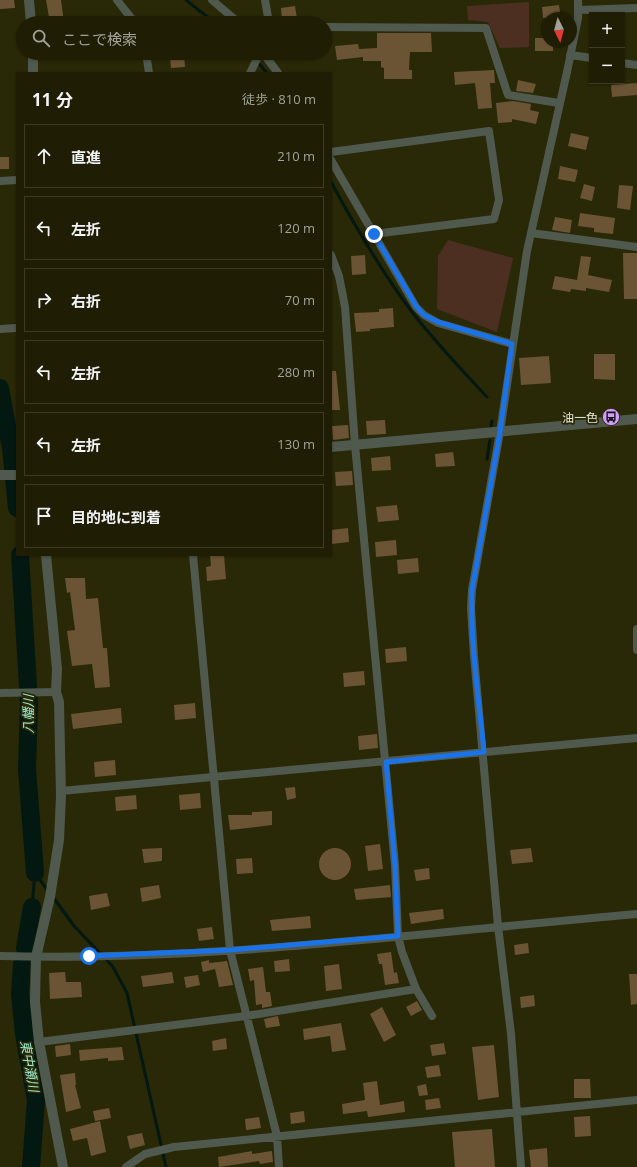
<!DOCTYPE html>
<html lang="ja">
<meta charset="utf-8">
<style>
body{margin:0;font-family:"Open Sans","Noto Sans JP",sans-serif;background:#27270f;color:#f1f3f6}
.controls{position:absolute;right:12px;top:12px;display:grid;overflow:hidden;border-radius:0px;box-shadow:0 1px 3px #0004}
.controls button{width:36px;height:36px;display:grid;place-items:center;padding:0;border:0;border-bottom:1px solid #3c3c27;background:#1f1e05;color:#f1f3f6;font:20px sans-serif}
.compass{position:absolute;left:541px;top:12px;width:36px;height:36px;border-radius:50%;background:#1f1e05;box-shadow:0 1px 3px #0004;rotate:174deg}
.stop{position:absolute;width:12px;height:12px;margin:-9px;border:3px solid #1a73e8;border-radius:50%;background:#fff}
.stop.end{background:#1a73e8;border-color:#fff;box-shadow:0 1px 4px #0008}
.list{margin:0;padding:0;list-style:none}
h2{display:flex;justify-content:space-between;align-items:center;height:52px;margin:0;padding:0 16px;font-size:17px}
h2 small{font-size:13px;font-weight:400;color:#a1a29a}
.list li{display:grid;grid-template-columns:26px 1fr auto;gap:12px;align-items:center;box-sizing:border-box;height:64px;margin:0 8px 8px;padding:0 8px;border:1px solid #3c3c27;border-radius:0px}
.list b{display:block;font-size:15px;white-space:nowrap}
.list em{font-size:13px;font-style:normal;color:#a1a29a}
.icon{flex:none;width:22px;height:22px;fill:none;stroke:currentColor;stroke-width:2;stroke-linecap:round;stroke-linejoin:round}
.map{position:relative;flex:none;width:637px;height:1167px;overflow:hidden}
.search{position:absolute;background:#1f1e05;box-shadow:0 1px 3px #0004;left:16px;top:16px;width:316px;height:44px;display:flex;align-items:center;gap:10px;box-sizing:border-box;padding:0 14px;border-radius:22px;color:#a1a29a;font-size:15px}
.panel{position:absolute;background:#1f1e05;box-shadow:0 1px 3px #0004;left:16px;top:72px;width:316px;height:484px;border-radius:0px}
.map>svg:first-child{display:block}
.green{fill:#4d2f22}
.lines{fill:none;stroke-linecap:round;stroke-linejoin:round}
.stream{stroke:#021811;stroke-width:3}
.river{stroke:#021811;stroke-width:18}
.building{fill:#6b5434}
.minor{stroke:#50594d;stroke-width:8}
.tertiary{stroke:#50594d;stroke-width:10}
.route{stroke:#1a73e8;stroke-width:5}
.labels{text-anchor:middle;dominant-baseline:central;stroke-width:3.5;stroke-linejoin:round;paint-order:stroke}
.poi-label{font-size:12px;fill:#e6e6d4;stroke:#292807;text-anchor:end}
.water-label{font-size:13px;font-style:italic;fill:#9be9ce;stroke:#292807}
</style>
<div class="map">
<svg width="637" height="1167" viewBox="0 0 637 1167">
<rect width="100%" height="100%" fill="#292807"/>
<path class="green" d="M529 2V47L500 48 488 22 468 20 467 6Z
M448 240 513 258 497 332 437 309 438 256Z"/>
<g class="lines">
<path class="stream" d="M186 0 215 23
M250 53 267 73
M331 182C355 226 381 271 412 312 435 342 461 369 487 397
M491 427 492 421
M487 459 490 440
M53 897 74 926 101 954
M32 907 35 873 48 891
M105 958 113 967 127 993 166 1167"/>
<path class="river" d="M0 388 11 448 17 508
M20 555 29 703 27 769 35 873
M25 948 32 907
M22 964 20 994 24 1034 36 1100 31 1167"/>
</g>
<path class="building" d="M0 0H14L15 8 0 9Z
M46 0H61L64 23H50Z
M559 5 561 18H543L542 7Z
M295 6 297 19 282 20 281 8Z
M377 33H431L432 52H410L409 70H412V79H384V68L381 67V61H363V57L337 60 335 46 358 44 359 49 377 48Z
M535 38H547V42H553V51H535Z
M184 54 185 67 171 68 170 56Z
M494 70 495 83H490L492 108 478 109 475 83 455 85 454 72Z
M518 80 536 84 533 93 516 91Z
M637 83V95L612 97 611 85Z
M513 101 531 104 530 110 539 112 536 124 512 119V122L498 123 496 103Z
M571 133 589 137 586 150 568 146Z
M0 157H9V169H0Z
M560 166 578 170 575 182 558 179Z
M584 184 595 187 592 201 580 198Z
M619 185 633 186 630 210 617 208Z
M580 213 615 218 613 234 594 232V228L578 226Z
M555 217 572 220 570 233 552 230Z
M623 253H637V299H624Z
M365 255 366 274 352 275 351 256Z
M581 256 591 257 588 275 612 280 609 292 586 288V291L571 289 570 292 552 289 555 276 577 280Z
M393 308 394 327 370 329V331L356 332 354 313 379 312V309Z
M594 354H615V380L594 379Z
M549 356 551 383 521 385 519 358Z
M331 371H336L340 410H331Z
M385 420 386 434 367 435 366 421Z
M348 425 349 438 333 440 332 426Z
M453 452 455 466 436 467 435 454Z
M390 456 391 470 372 471 371 458Z
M352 471 353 485 336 486 335 472Z
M397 505 399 520 378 522 376 507Z
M348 528 349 542 331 544V530Z
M396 540 397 555 376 557 375 542Z
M210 555H224L226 579 207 581 206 567 211 566Z
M418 558 419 572 398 574 397 560Z
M65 578H85L86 599 98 598 103 648H107L110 687 95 688 92 664 72 666 67 631 75 630 70 592 67 593Z
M406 647 407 661 386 663 385 649Z
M364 671 365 685 344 687 343 673Z
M195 703 196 718 175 720 174 705Z
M121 708 122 723 73 729 71 714Z
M377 734 378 748 359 750 358 736Z
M115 760 116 775 95 777 94 762Z
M295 787 296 798 287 800 285 788Z
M200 793 201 808 180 810 179 795Z
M136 795 137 809 116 811 115 797Z
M272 811V825L230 830 228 815H252V812Z
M380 844 383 869 368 871 365 846Z
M319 864a16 16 0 1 1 32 0a16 16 0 1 1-32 0Z
M162 848V861L144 863 142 849Z
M531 848 533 862 512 864 510 850Z
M252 858 253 873 237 874 236 859Z
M429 868 430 879 416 881 414 870Z
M159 885 161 898 142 902 140 888Z
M390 885 391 897 356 900 354 889Z
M107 893 110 906 91 910 89 896Z
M443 909 444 919 411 924 409 913Z
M310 916 311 928 272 931 270 920Z
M212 927 214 939 199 941 197 929Z
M528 943 529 953 515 955 514 945Z
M391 952 394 973 397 972 399 983 385 985 382 964H379L377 954Z
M289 959 290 971 275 972 274 961Z
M209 960V963L227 961 233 985 219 987 215 969 203 972 201 962Z
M339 964 342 989 326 991 324 966Z
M263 967 266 992H270L272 1006 262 1008V1004L256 1005 254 980 250 981 248 969Z
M65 972 66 982H81L82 997 50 999 49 973Z
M172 972 174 983 143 987 141 976Z
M629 974H637V1004L631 1005Z
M198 975 200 985 186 988 184 977Z
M534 995 535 1006 521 1008 520 997Z
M417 1001 422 1010 411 1016 406 1007Z
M382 1007 396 1035 384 1042 370 1014Z
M278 1016 280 1026 266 1028 264 1019Z
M341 1023 346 1050 332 1052 330 1036 304 1040 303 1029Z
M226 1038 227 1049 213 1051 212 1041Z
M444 1043 446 1054 432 1056 430 1045Z
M70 1044 71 1055 56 1057 55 1046Z
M494 1045 499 1097 478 1100 472 1047Z
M122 1047 124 1060 108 1061V1058L80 1061 79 1050Z
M439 1065 441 1076 427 1078 425 1067Z
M75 1073 76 1085H75L81 1108 66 1112 60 1075Z
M574 1079H590L591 1098H574Z
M377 1081 380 1105 404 1101 405 1112 368 1117 367 1111 343 1114 342 1104 365 1100 363 1083Z
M426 1084 428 1095 419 1096 417 1086Z
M439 1098 441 1108 426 1110 425 1100Z
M109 1108 111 1118 95 1121 93 1111Z
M304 1111 305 1122 291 1124 290 1113Z
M590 1116 591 1136 575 1137 574 1117Z
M259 1117 261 1128 246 1130 245 1119Z
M100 1121 106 1152 91 1156 87 1138 73 1141 70 1129Z
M492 1129 495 1167H455L452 1132Z
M142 1133 145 1145 130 1149 127 1136Z
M547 1148 548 1167H531L529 1150Z
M252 1151V1154L272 1151 273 1162 260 1164 259 1161 219 1167 218 1157Z"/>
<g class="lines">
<path class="minor" d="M117 0 135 23
M212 0 239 23
M265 0 269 23
M578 10 637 8
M325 27 486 28 508 95 559 103
M146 53 149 73
M263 53 278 73
M570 55 592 58
M622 63 637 65
M250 73 260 53
M331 152 489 131 499 200 494 219 374 234
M331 160 416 307 424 315 438 323 512 344
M0 181 17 180
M531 233 637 247
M331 255 339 276 345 307 355 445 395 865 398 936 402 952 416 989 432 1016
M0 329 17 328
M193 555 230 950 277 1136 279 1167
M637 629V650
M0 693 56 692
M61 791 637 738
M0 956C213 962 426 932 637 914
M39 1042 246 1016 416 989
M126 1167 145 1154 174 1147 637 1100
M521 1167 511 1034 498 926 474 656 471 608 472 590 500 432 527 251 567 72 578 18V0"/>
<path class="tertiary" d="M29 0 31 23
M33 53V73
M331 447 637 419
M0 475H17
M46 555 57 669 56 692 59 702 61 796 59 840 50 897 36 957 35 1002 39 1042 63 1167"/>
</g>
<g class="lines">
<path class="route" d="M89 956 230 950 398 936 395 865 386 762 484 752C479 699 470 644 472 590L500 432 512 344 438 322 424 315 416 306 374 234"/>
</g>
<defs>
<symbol id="bus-disc" viewBox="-11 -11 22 22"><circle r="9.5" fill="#d29cfd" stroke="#292807"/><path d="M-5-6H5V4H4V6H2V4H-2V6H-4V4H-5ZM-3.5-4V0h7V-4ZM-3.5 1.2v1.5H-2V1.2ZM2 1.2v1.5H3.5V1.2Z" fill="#111"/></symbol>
</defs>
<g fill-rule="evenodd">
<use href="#bus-disc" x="601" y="407" width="20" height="20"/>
</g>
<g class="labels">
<g class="poi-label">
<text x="598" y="417">油一色</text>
</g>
<g class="water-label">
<text transform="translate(28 714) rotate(-90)">八幡川</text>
<text transform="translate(30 1066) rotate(80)">東中瀬川</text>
</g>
</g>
</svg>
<div class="controls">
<button>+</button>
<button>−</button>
</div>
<svg class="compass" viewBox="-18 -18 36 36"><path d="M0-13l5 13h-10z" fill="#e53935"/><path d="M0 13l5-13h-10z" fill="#a1a29a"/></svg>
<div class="stop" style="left:89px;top:956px"></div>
<div class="stop end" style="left:374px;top:234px"></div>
<div class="search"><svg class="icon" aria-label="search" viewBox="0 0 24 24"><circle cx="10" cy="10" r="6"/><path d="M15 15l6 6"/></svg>ここで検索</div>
<section class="panel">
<h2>11 分<small>徒歩 · 810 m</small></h2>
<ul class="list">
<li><svg class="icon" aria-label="ahead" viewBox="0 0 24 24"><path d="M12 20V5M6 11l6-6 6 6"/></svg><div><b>直進</b></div><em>210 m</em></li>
<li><svg class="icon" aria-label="left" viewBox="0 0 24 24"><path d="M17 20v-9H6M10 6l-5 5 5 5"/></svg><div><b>左折</b></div><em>120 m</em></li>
<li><svg class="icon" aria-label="right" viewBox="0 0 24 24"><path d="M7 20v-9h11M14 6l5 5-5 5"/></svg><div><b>右折</b></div><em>70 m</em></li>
<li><svg class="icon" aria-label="left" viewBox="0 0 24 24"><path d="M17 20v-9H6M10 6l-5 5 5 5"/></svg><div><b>左折</b></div><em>280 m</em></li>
<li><svg class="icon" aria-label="left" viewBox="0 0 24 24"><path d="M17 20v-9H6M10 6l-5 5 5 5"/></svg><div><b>左折</b></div><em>130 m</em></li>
<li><svg class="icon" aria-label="arrive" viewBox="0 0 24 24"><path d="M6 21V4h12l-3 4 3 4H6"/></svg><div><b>目的地に到着</b></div></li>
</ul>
</section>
</div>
